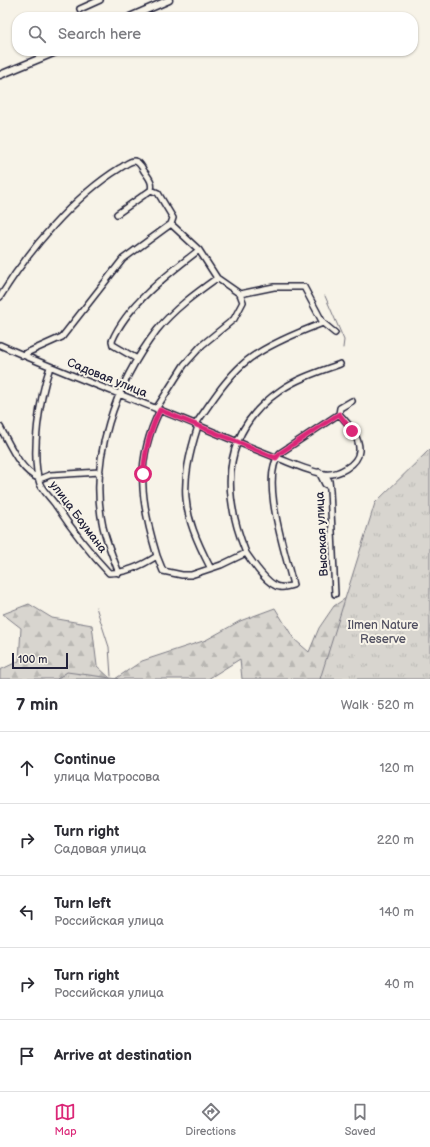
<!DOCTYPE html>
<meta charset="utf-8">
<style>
body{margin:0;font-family:"Balsamiq Sans",sans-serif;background:#f7f7f7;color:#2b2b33}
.scale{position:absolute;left:12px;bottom:10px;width:56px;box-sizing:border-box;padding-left:4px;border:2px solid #22223b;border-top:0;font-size:11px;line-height:14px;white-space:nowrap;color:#22223b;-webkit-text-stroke:3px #f7f3e8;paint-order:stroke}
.stop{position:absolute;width:12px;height:12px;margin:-9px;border:3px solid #db2777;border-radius:50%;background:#fff}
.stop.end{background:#db2777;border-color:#fff;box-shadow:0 1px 4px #0008}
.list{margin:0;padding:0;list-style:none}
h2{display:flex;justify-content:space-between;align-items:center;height:52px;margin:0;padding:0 16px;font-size:17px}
h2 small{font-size:13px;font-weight:400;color:#7c7c81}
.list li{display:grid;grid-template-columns:26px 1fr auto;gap:12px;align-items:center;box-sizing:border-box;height:72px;padding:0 16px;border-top:1px solid #e1e1e2}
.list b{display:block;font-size:15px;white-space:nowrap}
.list p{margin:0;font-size:13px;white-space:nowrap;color:#7c7c81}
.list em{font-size:13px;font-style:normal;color:#7c7c81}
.icon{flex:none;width:22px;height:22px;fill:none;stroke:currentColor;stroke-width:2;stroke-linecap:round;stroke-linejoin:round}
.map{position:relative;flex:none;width:430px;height:679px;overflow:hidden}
.search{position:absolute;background:#fff;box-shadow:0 1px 3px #0004;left:12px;right:12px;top:12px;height:44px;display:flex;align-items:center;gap:10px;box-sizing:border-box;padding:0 14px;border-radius:16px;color:#7c7c81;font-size:15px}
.sheet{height:412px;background:#fff}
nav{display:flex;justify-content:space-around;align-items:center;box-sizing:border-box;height:56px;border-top:1px solid #e1e1e2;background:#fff;font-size:11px;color:#7c7c81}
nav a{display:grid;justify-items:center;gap:2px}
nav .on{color:#db2777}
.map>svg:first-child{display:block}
.forest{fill:url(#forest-firs);stroke:#7d7c85}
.park{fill:url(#park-tufts);stroke:#7d7c85}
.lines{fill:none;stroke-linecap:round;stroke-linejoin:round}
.stream{stroke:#76747f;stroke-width:1}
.minor-casing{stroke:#22223b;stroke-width:8}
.major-casing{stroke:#22223b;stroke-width:9}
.minor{stroke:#f7f3e8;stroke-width:5}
.major{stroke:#f7f3e8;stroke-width:6}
.route{stroke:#db2777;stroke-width:5}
.labels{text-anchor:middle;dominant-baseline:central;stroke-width:4;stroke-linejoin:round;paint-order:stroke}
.street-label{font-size:12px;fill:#22223b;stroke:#f7f3e8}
.park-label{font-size:12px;fill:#504f60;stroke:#f7f3e8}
</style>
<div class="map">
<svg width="430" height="679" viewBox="0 0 430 679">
<defs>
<pattern id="forest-firs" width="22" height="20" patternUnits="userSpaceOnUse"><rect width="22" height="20" fill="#d8d5cf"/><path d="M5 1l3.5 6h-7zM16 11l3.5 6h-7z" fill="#b9b7b3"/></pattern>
<pattern id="park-tufts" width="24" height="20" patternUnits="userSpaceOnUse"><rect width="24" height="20" fill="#d8d5cf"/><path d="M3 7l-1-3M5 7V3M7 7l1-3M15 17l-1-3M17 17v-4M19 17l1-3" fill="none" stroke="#b9b7b3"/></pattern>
</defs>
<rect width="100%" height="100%" fill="#f7f3e8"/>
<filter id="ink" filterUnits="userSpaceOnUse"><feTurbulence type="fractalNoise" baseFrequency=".025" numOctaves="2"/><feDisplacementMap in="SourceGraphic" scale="8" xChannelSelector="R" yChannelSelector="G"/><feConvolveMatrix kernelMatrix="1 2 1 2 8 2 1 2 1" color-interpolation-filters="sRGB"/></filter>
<g filter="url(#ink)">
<path class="forest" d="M361 588 406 679H242L240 659 208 679H115L142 661 206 640 240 621 275 608 294 639 309 652 319 628 334 606Z
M29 604 52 618 92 625 97 666 111 679H0V670L19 661 21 628 3 614Z"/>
<path class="park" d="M430 449V679H320L375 503Z
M67 672 118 679H57Z"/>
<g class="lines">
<path class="stream" d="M325 296 344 340 343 348
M96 607 109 647 111 676"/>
<defs>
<path id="minor" d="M80 9 100 0
M117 214 151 190
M171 224 199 250 217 278 240 294 274 287H304L323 323 335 333
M0 297C29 250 73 197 120 168 124 166 129 161 134 161 139 161 142 167 144 171 149 178 153 182 151 190L158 193 173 218 171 224
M0 345C65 374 131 398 197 425 223 436 249 447 275 457 291 463 308 471 324 474 337 476 358 465 359 451 360 438 348 423 339 414L280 453C259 478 286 554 293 585 290 586 284 588 280 587 268 586 253 563 246 553L221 565 191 575H182L163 571 157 556C143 565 126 573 109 573 89 552 71 528 55 504 50 497 43 491 40 484 30 455 40 396 50 367
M22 355 62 337 123 259 171 224
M137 359 113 345 112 341C127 305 168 274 199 250
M156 409 184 365 202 345 234 319 243 302 240 294
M339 414 340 408 352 401
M195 425C210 404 224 381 243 364 262 347 299 332 323 323
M198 426C179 487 181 511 210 567
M0 427C10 445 20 471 40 479
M319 472 325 484 327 485 329 483
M325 474 329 481 330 490 335 594
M40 479 50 475 100 472
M246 553C221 491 221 431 281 390 298 378 321 371 340 364
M157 556C141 503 134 462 160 410
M119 573C113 558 107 543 103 527 88 459 116 383 157 330 174 309 196 293 217 278"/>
<path id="major" d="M130 17 169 0
M0 75 58 51"/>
</defs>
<use href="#minor" class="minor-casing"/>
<use href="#major" class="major-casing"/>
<use href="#minor" class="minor"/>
<use href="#major" class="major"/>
</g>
</g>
<g class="lines" filter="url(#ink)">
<path class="route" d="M143 474C145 451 149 431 160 410L276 458 280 453 339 414 352 431"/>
</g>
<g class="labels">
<g class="street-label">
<text transform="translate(107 378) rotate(22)">Садовая улица</text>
<text transform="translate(78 517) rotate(53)">улица Баумана</text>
<text transform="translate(322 534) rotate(-93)">Высокая улица</text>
</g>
<g class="park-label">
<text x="383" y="625">Ilmen Nature<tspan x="383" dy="14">Reserve</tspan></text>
</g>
</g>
</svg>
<div class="scale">100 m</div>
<div class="stop" style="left:143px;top:474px"></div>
<div class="stop end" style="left:352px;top:431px"></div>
<div class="search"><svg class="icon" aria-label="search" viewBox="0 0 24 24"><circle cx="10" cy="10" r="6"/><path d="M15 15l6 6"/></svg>Search here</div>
</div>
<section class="sheet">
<h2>7 min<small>Walk · 520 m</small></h2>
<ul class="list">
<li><svg class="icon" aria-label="ahead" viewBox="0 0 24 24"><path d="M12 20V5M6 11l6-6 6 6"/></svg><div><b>Continue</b><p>улица Матросова</p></div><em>120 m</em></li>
<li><svg class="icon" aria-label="right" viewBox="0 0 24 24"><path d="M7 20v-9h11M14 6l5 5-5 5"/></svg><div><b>Turn right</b><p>Садовая улица</p></div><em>220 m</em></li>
<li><svg class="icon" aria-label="left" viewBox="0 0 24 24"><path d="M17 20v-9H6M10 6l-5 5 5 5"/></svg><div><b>Turn left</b><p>Российская улица</p></div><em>140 m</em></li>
<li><svg class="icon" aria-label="right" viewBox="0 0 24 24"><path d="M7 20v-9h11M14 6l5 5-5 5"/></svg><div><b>Turn right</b><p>Российская улица</p></div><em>40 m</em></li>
<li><svg class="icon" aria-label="arrive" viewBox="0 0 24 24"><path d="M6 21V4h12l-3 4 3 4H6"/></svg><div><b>Arrive at destination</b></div></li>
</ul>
</section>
<nav>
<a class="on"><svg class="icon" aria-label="map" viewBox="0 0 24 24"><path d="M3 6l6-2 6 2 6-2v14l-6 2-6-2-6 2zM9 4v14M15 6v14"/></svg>Map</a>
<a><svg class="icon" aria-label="directions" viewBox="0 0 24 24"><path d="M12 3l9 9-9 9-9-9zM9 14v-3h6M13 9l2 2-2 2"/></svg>Directions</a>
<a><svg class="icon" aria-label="saved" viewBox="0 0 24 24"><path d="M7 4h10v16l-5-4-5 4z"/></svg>Saved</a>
</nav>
